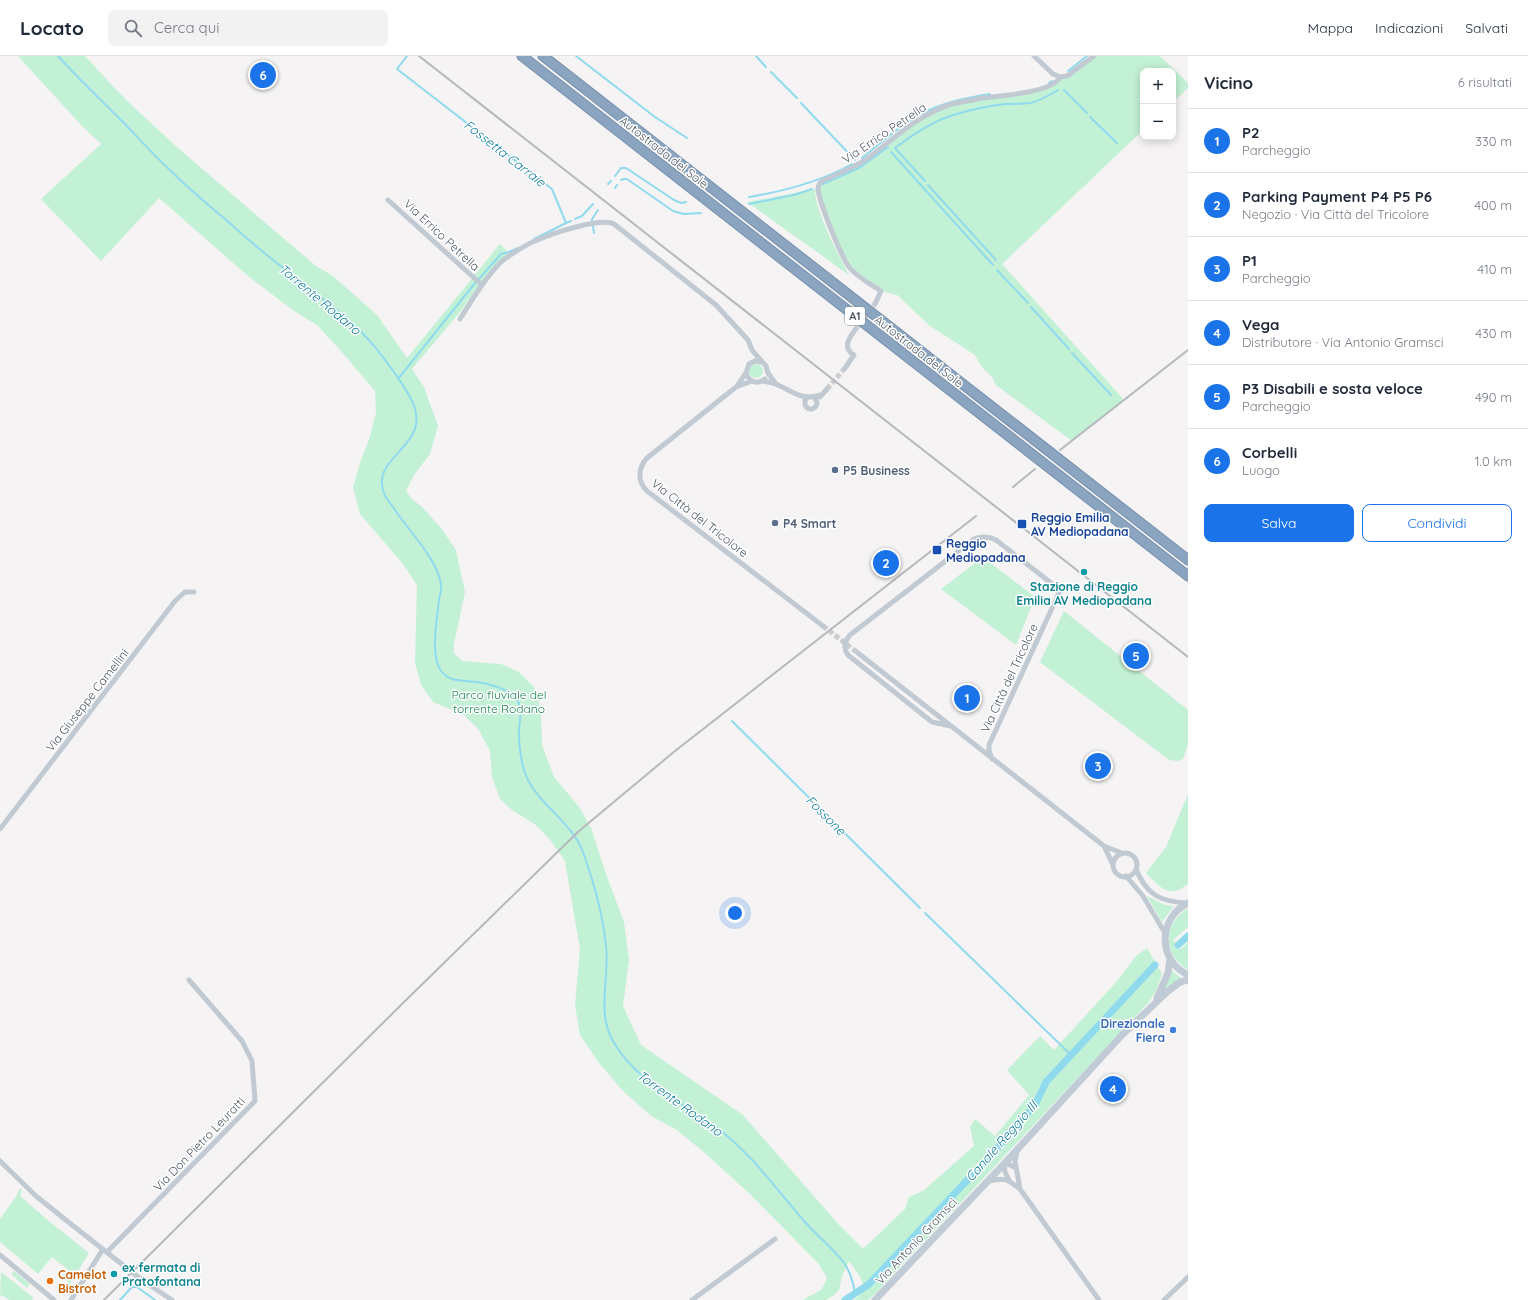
<!DOCTYPE html>
<html lang="it">
<meta charset="utf-8">
<style>
body{margin:0;font-family:Quicksand,sans-serif;background:#f2f2f3;color:#1f2937}
.controls{position:absolute;right:12px;top:12px;display:grid;overflow:hidden;border-radius:8px;box-shadow:0 2px 10px #0003}
.controls button{width:36px;height:36px;display:grid;place-items:center;padding:0;border:0;border-bottom:1px solid #e0e1e3;background:#fff;color:#1f2937;font:20px sans-serif}
.you{position:absolute;left:735px;top:857px;width:14px;height:14px;margin:-10px;border:3px solid #fff;border-radius:50%;background:#1a73e8;box-shadow:0 0 0 6px #1a73e833}
.badge{display:grid;place-items:center;width:26px;height:26px;border-radius:50%;background:#1a73e8;color:#fff;font-size:13px;font-weight:700}
.pin{position:absolute;translate:-50% -50%;border:2px solid #fff;box-shadow:0 1px 4px #0006}
.list{margin:0;padding:0;list-style:none}
h2{display:flex;justify-content:space-between;align-items:center;height:52px;margin:0;padding:0 16px;font-size:17px}
h2 small{font-size:13px;font-weight:400;color:#747a83}
.list li{display:grid;grid-template-columns:26px 1fr auto;gap:12px;align-items:center;box-sizing:border-box;height:64px;padding:0 16px;border-top:1px solid #e0e1e3}
.list b{display:block;font-size:15px;white-space:nowrap}
.list p{margin:0;font-size:13px;white-space:nowrap;color:#747a83}
.list em{font-size:13px;font-style:normal;color:#747a83}
.actions{display:flex;gap:8px;padding:12px 16px}
.actions a{flex:1;padding:9px 0;border:1px solid #1a73e8;border-radius:8px;text-align:center;font-size:14px;color:#1a73e8}
.actions .main{background:#1a73e8;color:#fff}
.icon{flex:none;width:22px;height:22px;fill:none;stroke:currentColor;stroke-width:2;stroke-linecap:round;stroke-linejoin:round}
.map{position:relative;flex:none;width:1188px;height:1244px;overflow:hidden}
header{display:flex;align-items:center;gap:24px;box-sizing:border-box;height:56px;padding:0 20px;background:#fff;border-bottom:1px solid #e0e1e3}
header strong{font-size:19px}
nav{display:flex;gap:22px;margin-inline-start:auto;font-size:14px}
.search{width:280px;height:36px;background:#f2f2f3;display:flex;align-items:center;gap:10px;box-sizing:border-box;padding:0 14px;border-radius:8px;color:#747a83;font-size:15px}
main{display:flex}
aside{flex:1;background:#fff}
.map>svg:first-child{display:block}
.green{fill:#c3f1d5}
.lines{fill:none;stroke-linecap:round;stroke-linejoin:round}
.stream{stroke:#90daee;stroke-width:2}
.canal{stroke:#90daee;stroke-width:7}
.street-tunnel{stroke:#caccce;stroke-width:5;stroke-dasharray:5 2.5;stroke-linecap:butt}
.highway-casing{stroke:#7690ad;stroke-width:11}
.street{stroke:#c1cad2;stroke-width:5}
.secondary{stroke:#c1cbd6;stroke-width:7}
.highway{stroke:#8ba5c1;stroke-width:9}
.rail{stroke:#b5b8bd;stroke-width:2}
.service-dot{fill:#5c6f8a;stroke:#fff;stroke-width:1.5}
.transit-dot{fill:#1a4fb4;stroke:#fff;stroke-width:1.5}
.culture-dot{fill:#0f9aa8;stroke:#fff;stroke-width:1.5}
.shop-dot{fill:#3f7fe0;stroke:#fff;stroke-width:1.5}
.food-dot{fill:#e8710a;stroke:#fff;stroke-width:1.5}
.labels{text-anchor:middle;dominant-baseline:central;stroke-width:3;stroke-linejoin:round;paint-order:stroke}
.shield{fill:#fff;stroke:#808990;stroke-width:1}
.shield-label{font-size:11px;font-weight:bold;fill:#4a5661}
.street-label{font-size:12px;fill:#4a5661;stroke:#fff}
.service-label{font-size:12px;font-weight:bold;fill:#4e5e75;stroke:#fff;text-anchor:start}
.transit-label{font-size:12px;font-weight:bold;fill:#164399;stroke:#fff;text-anchor:start}
.culture-label{font-size:12px;font-weight:bold;fill:#0d838f;stroke:#fff}
.park-label{font-size:12px;fill:#17864f;stroke:#fff}
.shop-label{font-size:12px;font-weight:bold;fill:#366cbe;stroke:#fff;text-anchor:end}
.food-label{font-size:12px;font-weight:bold;fill:#c56008;stroke:#fff;text-anchor:start}
.water-label{font-size:13px;font-style:italic;fill:#0c7c9b;stroke:#fff}
</style>
<header>
<strong>Locato</strong>
<div class="search"><svg class="icon" aria-label="search" viewBox="0 0 24 24"><circle cx="10" cy="10" r="6"/><path d="M15 15l6 6"/></svg>Cerca qui</div>
<nav><a>Mappa</a><a>Indicazioni</a><a>Salvati</a></nav>
</header>
<main>
<div class="map">
<svg width="1188" height="1244" viewBox="0 0 1188 1244">
<rect width="100%" height="100%" fill="#f5f3f3"/>
<path class="green" d="M18 0H85L125 43 179 93 316 210 333 220 377 259 407 302 500 188 507 195 509 199 480 228 460 256 412 313 424 331 438 370 430 398 414 419 406 435 412 443 422 451 441 472 456 494 465 536 454 588V597L462 605 501 608 519 616 534 631 541 654 542 689 554 721 580 752 591 772 606 818 624 866 629 904 623 950 641 989 743 1059 840 1170 863 1193 905 1153 909 1141 923 1135 974 1090 970 1071 975 1063 995 1080 1029 1039 1007 1014 1040 980 1054 994 1118 924 1136 900 1147 892 1162 918 1156 935 1148 947 876 1237 868 1244H853L857 1242 865 1232 859 1219 849 1205 842 1220 839 1234 834 1239 826 1244H803L822 1233 827 1222 818 1207 751 1139 705 1097 677 1074 651 1060 622 1034 599 1007 580 979 575 949 580 893 565 805 551 785 536 769 512 754 500 743 492 721 490 695 479 674 464 659 433 646 421 629 415 607 417 529 403 508 360 458 353 431 361 404 369 384 376 357 375 335 341 295 317 269 294 255 248 220 159 142 101 205 41 143 101 88 82 70Z
M1094 0H1160L1188 27V32L1173 46V15H1143V74L1002 208 1124 344 1072 385 996 329 992 321 981 310 975 299 930 270 897 239 881 235 849 211 820 143V127L851 113 912 68 951 49 1023 37 1053 28Z
M815 133C815 156 838 197 849 219L747 146Z
M749 315a7 7 0 1 1 14 0a7 7 0 1 1-14 0Z
M983 501 1035 541 1016 589 941 533Z
M1064 555 1188 654V688L1183 703 1178 705 1169 704 1040 606Z
M1188 738V828C1184 830 1180 834 1176 835 1164 838 1153 824 1146 817L1166 791Z
M1147 840 1165 849 1174 850 1162 866Z
M1188 852V871L1173 884 1181 893 1188 886V914C1162 898 1162 869 1188 852Z
M1170 913 1181 922 1163 936Z
M20 1132 22 1134 20 1140 50 1166 89 1197 70 1228 67 1225 71 1216 52 1201 38 1218 0 1186V1163L17 1139Z
M14 1215 30 1228 27 1232 11 1218Z
M1 1216 34 1242 32 1244H9L2 1239 0 1241Z"/>
<g class="lines">
<path class="stream" d="M58 0C78 22 99 42 120 63 137 80 153 99 171 115 188 132 207 148 225 163 245 181 266 199 287 215 310 234 334 250 356 271 374 287 398 320 410 341 438 392 366 398 385 440 388 445 392 449 395 454 409 475 437 503 441 528 442 538 440 535 439 544 437 563 430 600 441 615 450 627 464 624 478 626 489 628 506 633 515 641 525 652 518 667 519 680 519 690 521 702 523 711 532 746 571 763 583 796 594 827 603 858 606 890 610 922 596 955 613 985 636 1026 680 1044 717 1072 751 1097 777 1134 805 1166 817 1180 833 1192 844 1207 850 1215 853 1226 855 1237
M407 0 397 13 552 133 566 167 534 183
M576 0 655 61 687 82
M756 0 766 11
M1068 15 1087 0
M771 16 797 42
M1049 27 1052 25
M1064 34 1087 57
M801 47 855 104
M1090 61 1117 87
M891 96 993 209
M862 102C881 87 899 70 919 59 941 47 965 42 990 38
M615 120 621 112H626L674 144 681 147 686 146
M621 124 624 123H627L673 155 684 158 701 157
M925 125 895 92C915 77 936 63 960 57 974 53 990 50 1005 48 1013 48 1022 48 1030 47 1040 45 1049 39 1058 34
M608 128 611 125
M823 128 859 112 888 91
M928 129 996 204
M615 132 617 129
M749 141C785 135 820 126 852 108
M749 148 794 139 812 133
M575 163 582 160 593 148
M592 165V163L598 154
M566 167 571 165
M593 170 594 177
M997 214 1028 247
M479 223 501 198 509 196 518 192
M1031 251 1069 293
M1072 297 1111 339
M398 323 475 227
M732 665 920 852
M925 857 1071 999
M120 1244 132 1231H137L155 1244"/>
<path class="canal" d="M1178 889 1188 880
M845 1244 868 1229 993 1097 1035 1049 1046 1026 1155 909"/>
<path class="street-tunnel" d="M855 274 875 248
M827 333 845 312
M823 570 858 597"/>
<defs>
<path id="highway" d="M522 0 1188 520
M543 0 1188 504"/>
</defs>
<use href="#highway" class="highway-casing"/>
<path class="street" d="M1034 0 1053 18 1060 21
M388 144 482 229
M875 248 881 235C870 228 857 221 849 211 841 200 819 146 818 133 818 129 820 126 824 124 840 117 854 112 868 102 895 82 919 58 952 48 962 46 972 44 982 42 999 40 1052 37 1060 21L1067 20 1094 0
M460 263C472 244 485 222 501 206 508 200 527 188 535 185 550 178 600 161 614 168L716 249 748 284 752 294 766 310 768 317 776 328
M761 306 755 305 749 308 746 317C749 326 757 329 765 323
M845 312 854 299C842 292 849 282 855 274
M752 325 736 331 647 402C638 412 637 425 647 435L823 570
M762 325C767 326 773 326 778 329 794 336 802 345 821 339
M737 330 746 317
M808 341 805 344V349C809 356 817 353 817 346L814 341
M820 341 827 333
M858 597 1104 790 1122 797
M951 670 932 666 848 599C843 592 844 586 850 579L974 483C982 480 988 480 996 484L1055 530 1059 537 989 689V694L992 703
M0 773 175 545 185 536H194
M1104 790 1113 809
M1113 809a12 12 0 1 1 24 0a12 12 0 1 1-24 0Z
M1136 813C1146 838 1160 846 1187 847
M1126 820 1143 840 1165 877
M1017 1095 1015 1105 1020 1133 1099 1244
M0 1105 36 1140 67 1165 142 1224 172 1244
M1009 1124 1005 1116 1004 1108 1010 1109 1016 1112
M989 1125C1005 1121 1007 1123 1020 1133
M107 1196 255 1045 252 1005 242 985 189 924
M0 1199 54 1244
M71 1244 103 1193
M692 1244 775 1183
M1164 1244 1188 1221"/>
<path class="secondary" d="M1188 847C1158 862 1157 904 1188 919
M1157 942 1168 917 1170 903
M875 1244 1004 1108 1122 979 1167 936 1180 926 1188 924"/>
<use href="#highway" class="highway"/>
<path class="rail" d="M419 0 1188 601
M1060 394 1188 294
M1013 431 1035 413
M104 1244 401 949 579 775 675 695 976 460"/>
</g>
<g class="service-dot">
<circle cx="835" cy="414" r="4"/>
<circle cx="775" cy="467" r="4"/>
</g>
<g class="transit-dot">
<rect x="1017" y="463" width="10" height="10" rx="2"/>
<rect x="932" y="489" width="10" height="10" rx="2"/>
</g>
<g class="culture-dot">
<circle cx="1084" cy="516" r="4"/>
<circle cx="114" cy="1218" r="4"/>
</g>
<circle class="shop-dot" cx="1173" cy="974" r="4"/>
<circle class="food-dot" cx="50" cy="1225" r="4"/>
<g class="labels">
<rect class="shield" x="845" y="251" width="20" height="18" rx="3"/>
<g class="shield-label">
<text x="855" y="260">A1</text>
</g>
<g class="street-label">
<text transform="translate(884 77) rotate(-34)">Via Errico Petrella</text>
<text transform="translate(664 96) rotate(38)">Autostrada del Sole</text>
<text transform="translate(442 179) rotate(43)">Via Errico Petrella</text>
<text transform="translate(919 295) rotate(38)">Autostrada del Sole</text>
<text transform="translate(700 462) rotate(38)">Via Città del Tricolore</text>
<text transform="translate(1009 622) rotate(-65)">Via Città del Tricolore</text>
<text transform="translate(87 644) rotate(-52)">Via Giuseppe Camellini</text>
<text transform="translate(199 1088) rotate(-46)">Via Don Pietro Leuratti</text>
<text transform="translate(916 1185) rotate(-47)">Via Antonio Gramsci</text>
</g>
<g class="service-label">
<text x="843" y="414">P5 Business</text>
<text x="783" y="467">P4 Smart</text>
</g>
<g class="transit-label">
<text x="1031" y="461">Reggio Emilia<tspan x="1031" dy="14">AV Mediopadana</tspan></text>
<text x="946" y="487">Reggio<tspan x="946" dy="14">Mediopadana</tspan></text>
</g>
<g class="culture-label">
<text x="1084" y="530">Stazione di Reggio<tspan x="1084" dy="14">Emilia AV Mediopadana</tspan></text>
<text x="122" y="1211" text-anchor="start">ex fermata di<tspan x="122" dy="14">Pratofontana</tspan></text>
</g>
<g class="park-label">
<text x="499" y="638">Parco fluviale del<tspan x="499" dy="14">torrente Rodano</tspan></text>
</g>
<g class="shop-label">
<text x="1165" y="967">Direzionale<tspan x="1165" dy="14">Fiera</tspan></text>
</g>
<g class="food-label">
<text x="58" y="1218">Camelot<tspan x="58" dy="14">Bistrot</tspan></text>
</g>
<g class="water-label">
<text transform="translate(505 97) rotate(38)">Fossetta Carraie</text>
<text transform="translate(320 243) rotate(40)">Torrente Rodano</text>
<text transform="translate(826 759) rotate(45)">Fossone</text>
<text transform="translate(680 1047) rotate(36)">Torrente Rodano</text>
<text transform="translate(1001 1085) rotate(-49)">Canale Reggio III</text>
</g>
</g>
</svg>
<div class="controls">
<button>+</button>
<button>−</button>
</div>
<div class="you"></div>
<div class="pin badge" style="left:967px;top:642px">1</div>
<div class="pin badge" style="left:886px;top:507px">2</div>
<div class="pin badge" style="left:1098px;top:710px">3</div>
<div class="pin badge" style="left:1113px;top:1033px">4</div>
<div class="pin badge" style="left:1136px;top:600px">5</div>
<div class="pin badge" style="left:263px;top:19px">6</div>
</div>
<aside>
<h2>Vicino<small>6 risultati</small></h2>
<ul class="list">
<li><span class="badge">1</span><div><b>P2</b><p>Parcheggio</p></div><em>330 m</em></li>
<li><span class="badge">2</span><div><b>Parking Payment P4 P5 P6</b><p>Negozio · Via Città del Tricolore</p></div><em>400 m</em></li>
<li><span class="badge">3</span><div><b>P1</b><p>Parcheggio</p></div><em>410 m</em></li>
<li><span class="badge">4</span><div><b>Vega</b><p>Distributore · Via Antonio Gramsci</p></div><em>430 m</em></li>
<li><span class="badge">5</span><div><b>P3 Disabili e sosta veloce</b><p>Parcheggio</p></div><em>490 m</em></li>
<li><span class="badge">6</span><div><b>Corbelli</b><p>Luogo</p></div><em>1.0 km</em></li>
</ul>
<div class="actions"><a class="main">Salva</a><a>Condividi</a></div>
</aside>
</main>
